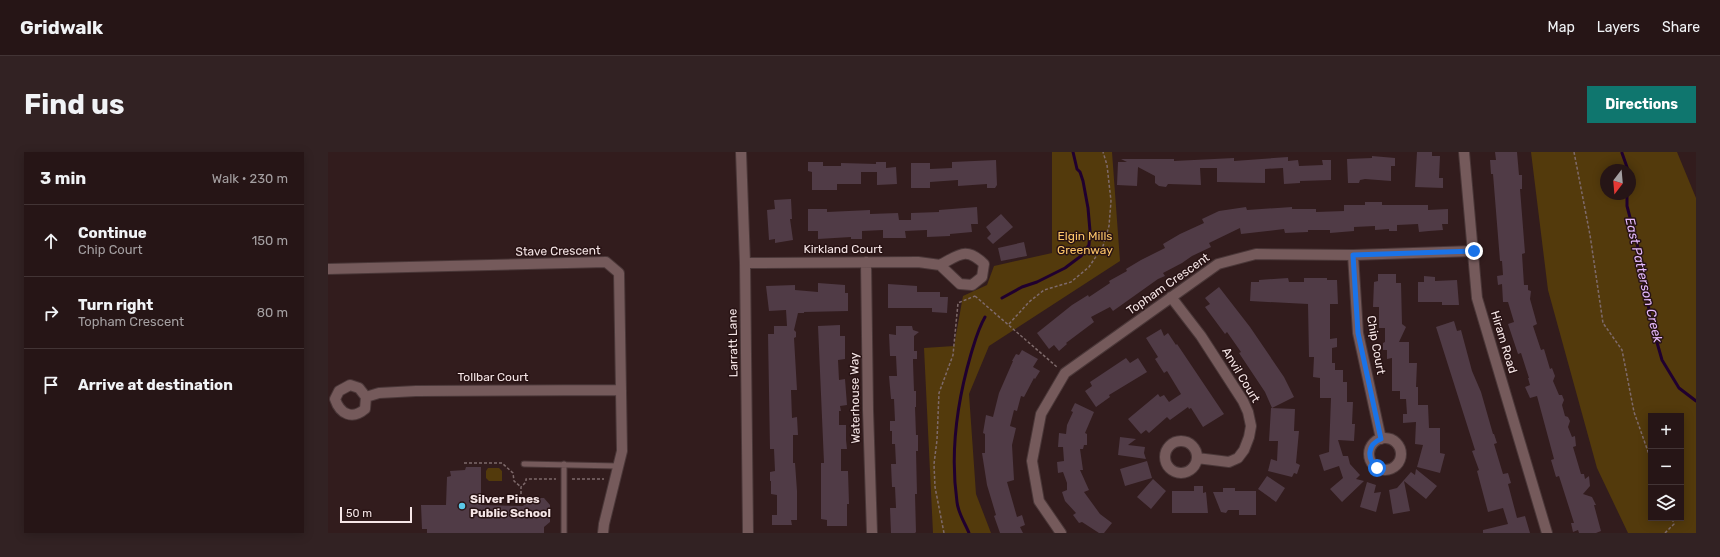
<!DOCTYPE html>
<meta charset="utf-8">
<style>
body{margin:0;font-family:Rubik,sans-serif;background:#322223;color:#f1f3f6}
.controls{position:absolute;right:12px;bottom:12px;display:grid;overflow:hidden;border-radius:0px;box-shadow:0 2px 10px #0003}
.controls button{width:36px;height:36px;display:grid;place-items:center;padding:0;border:0;border-bottom:1px solid #423435;background:#261516;color:#f1f3f6;font:20px sans-serif}
.compass{position:absolute;left:1272px;top:12px;width:36px;height:36px;border-radius:50%;background:#261516;box-shadow:0 2px 10px #0003;rotate:196deg}
.scale{position:absolute;left:12px;bottom:10px;width:72px;box-sizing:border-box;padding-left:4px;border:2px solid #f6e6e7;border-top:0;font-size:11px;line-height:14px;white-space:nowrap;color:#f6e6e7;-webkit-text-stroke:3px #281314;paint-order:stroke}
.stop{position:absolute;width:12px;height:12px;margin:-9px;border:3px solid #1a73e8;border-radius:50%;background:#fff}
.stop.end{background:#1a73e8;border-color:#fff;box-shadow:0 1px 4px #0008}
.list{margin:0;padding:0;list-style:none}
h2{display:flex;justify-content:space-between;align-items:center;height:52px;margin:0;padding:0 16px;font-size:17px}
h2 small{font-size:13px;font-weight:400;color:#a49fa1}
.list li{display:grid;grid-template-columns:26px 1fr auto;gap:12px;align-items:center;box-sizing:border-box;height:72px;padding:0 16px;border-top:1px solid #423435}
.list b{display:block;font-size:15px;white-space:nowrap}
.list p{margin:0;font-size:13px;white-space:nowrap;color:#a49fa1}
.list em{font-size:13px;font-style:normal;color:#a49fa1}
.icon{flex:none;width:22px;height:22px;fill:none;stroke:currentColor;stroke-width:2;stroke-linecap:round;stroke-linejoin:round}
.map{position:relative;flex:none;width:1368px;height:381px;overflow:hidden;border-radius:0px}
header{display:flex;align-items:center;gap:24px;box-sizing:border-box;height:56px;padding:0 20px;background:#261516;border-bottom:1px solid #423435}
header strong{font-size:19px}
nav{display:flex;gap:22px;margin-inline-start:auto;font-size:14px}
.intro{display:flex;align-items:center;justify-content:space-between;box-sizing:border-box;height:96px;padding:0 24px}
h1{margin:0;font-size:28px}
.button{padding:10px 18px;border-radius:0px;background:#0f766e;color:#fff;font-size:14px;font-weight:700}
main{display:flex;gap:24px;padding:0 24px}
aside{flex:1;background:#261516;border-radius:0px;box-shadow:0 2px 10px #0003}
.map>svg:first-child{display:block}
.green{fill:#533a0c;fill-rule:evenodd}
.lines{fill:none;stroke-linecap:round;stroke-linejoin:round}
.stream{stroke:#20002f;stroke-width:3}
.building{fill:#503b46}
.service-casing{stroke:#4a3738;stroke-width:7}
.minor-casing{stroke:#4a3738;stroke-width:12}
.path{stroke:#7e6a6b;stroke-width:1.5;stroke-dasharray:3 2;stroke-linecap:butt}
.service{stroke:#755a5b;stroke-width:5}
.minor{stroke:#755a5b;stroke-width:10}
.route{stroke:#1a73e8;stroke-width:5}
.poi-dot{fill:#5bc8e7;stroke:#281314;stroke-width:1.5}
.labels{text-anchor:middle;dominant-baseline:central;stroke-width:3;stroke-linejoin:round;paint-order:stroke}
.park-label{font-size:12px;fill:#fdc669;stroke:#281314}
.street-label{font-size:12px;fill:#f6e6e7;stroke:#281314}
.poi-label{font-size:12px;font-weight:bold;fill:#f6e6e7;stroke:#281314;text-anchor:start}
.water-label{font-size:13px;font-style:italic;fill:#e5b9fc;stroke:#281314}
</style>
<header>
<strong>Gridwalk</strong>
<nav><a>Map</a><a>Layers</a><a>Share</a></nav>
</header>
<div class="intro"><h1>Find us</h1><a class="button">Directions</a></div>
<main>
<aside>
<h2>3 min<small>Walk · 230 m</small></h2>
<ul class="list">
<li><svg class="icon" aria-label="ahead" viewBox="0 0 24 24"><path d="M12 20V5M6 11l6-6 6 6"/></svg><div><b>Continue</b><p>Chip Court</p></div><em>150 m</em></li>
<li><svg class="icon" aria-label="right" viewBox="0 0 24 24"><path d="M7 20v-9h11M14 6l5 5-5 5"/></svg><div><b>Turn right</b><p>Topham Crescent</p></div><em>80 m</em></li>
<li><svg class="icon" aria-label="arrive" viewBox="0 0 24 24"><path d="M6 21V4h12l-3 4 3 4H6"/></svg><div><b>Arrive at destination</b></div></li>
</ul>
</aside>
<div class="map">
<svg width="1368" height="381" viewBox="0 0 1368 381">
<rect width="100%" height="100%" fill="#321c1d"/>
<path class="green" d="M724 0H784L792 109 661 194 641 242 648 342 663 381H605L596 196 626 194 635 144 659 133 666 114 724 101Z
M1203 0H1349L1368 46V381H1300L1269 316 1220 138ZM1278 18H1302V42H1278ZM1323 264H1353V366H1323Z
M160 316H171L174 319V329H161L158 326V319Z"/>
<g class="lines">
<path class="stream" d="M1294 1 1300 18
M1299 42V54L1314 111V121L1324 173 1334 208 1351 236 1368 249
M674 146 694 135 709 130 737 116 753 104 761 93 762 79 760 56 755 29 752 20 749 17 745 0
M641 381C637 371 630 361 629 350 622 301 629 250 643 202 647 189 650 177 657 165"/>
</g>
<path class="building" d="M1089 0H1104V4H1112L1111 26H1115V36L1087 35Z
M1167 0H1189L1191 23H1194V37H1192L1197 101 1194 102 1196 133H1200V138L1203 139 1202 147 1209 172 1205 174 1213 198 1216 197 1222 217 1224 216 1227 224 1225 229 1231 243H1234L1236 248 1234 253 1237 264 1240 265 1242 269 1240 275 1244 285 1247 284 1248 294 1245 295 1253 322H1256L1257 327 1261 324 1262 334 1255 342 1264 345 1268 353H1266L1273 379 1268 381H1251L1250 378 1245 380 1243 371H1246L1231 324 1228 325 1223 308 1226 307 1209 244 1202 246 1197 235 1202 233 1200 226H1201L1193 201 1190 202 1180 172 1186 170 1180 150H1175L1174 132 1170 133 1169 124 1175 123 1174 109H1172L1165 22H1163L1162 8H1168Z
M1044 4 1067 6V14H1063V29L1037 27 1032 28 1031 31H1020L1019 7 1044 6Z
M960 5V9L970 8 971 14 995 13 994 8H1003V28L972 29V31L956 32 955 16 937 17V31L889 30V16H872L873 33 840 32 838 35 831 34 827 31V24L810 15 809 34 789 33 790 10H799L793 7H846V9L906 6V9Z
M668 8 669 33 667 36H659V32L630 34V28L602 30V36H583V11H602V17L624 16V10Z
M480 10H495V14H513V11L548 12V10H558V16L568 15 569 32 549 33V20H533V32H509V38H484V20L480 19Z
M463 47 464 67H462L465 88 447 91V87L441 88 439 58 447 57 446 48Z
M1037 50H1054V53H1100V58L1120 57V72H1114L1115 78 1101 79 1091 80 1090 72 1069 73V79H1061V77L1047 78V74L1026 75V79L1002 81V78H980V80L957 81 956 77 913 82 912 76 881 91 883 95 864 104 854 111 835 121 837 124 830 127 785 159 782 155 763 165 766 170 738 191 739 192 731 199 726 193 721 197 709 181 744 153 760 143 761 145 782 131 781 129 799 119 798 117 813 108 837 96 835 92 852 82 876 71 874 67 891 59 918 55 919 58 964 55V57H988V60L1016 59V53H1037Z
M649 55 650 72H643L644 80 622 82V84L599 85V78L577 79 578 86H555V78L534 79V87H523V85L490 87V79H480V57H499V60L542 58V62L570 61 571 68H583V61L611 60V58Z
M673 62 685 75 665 92 659 86 663 82 658 75Z
M696 90 699 104 673 109 670 96Z
M1050 122H1068V131H1073L1074 172 1078 175 1071 190H1081V211H1089L1088 235H1090V253H1100L1101 276H1112V301L1117 302 1112 321 1089 315 1095 293 1087 292 1088 270 1075 271V262H1079L1078 247H1072V239H1064V206L1059 207V198H1055V191L1057 190V176H1051V155H1045L1046 130 1050 129Z
M1096 124 1107 125V129L1129 128 1131 153H1114V150H1090V130H1096Z
M960 126 961 130H976V126H999V128H1009L1010 152H1002V187L1009 186V195L1004 196V211H1007V218H1015V230H1019V250H1025L1024 272H1027L1026 289 1010 288 1015 304H1020L1022 312 1032 323 1028 327 1036 329 1014 350 1002 337 1015 326 1011 314 996 319 991 303 1001 300 1003 246H992V226L985 225 986 205H981L980 152 922 149 923 130H931V128Z
M490 131 517 133V141H520V159L476 160V161H470L466 178 468 180V185L466 186 469 238H463L464 266 469 265 470 283H465V311H467L469 339V368H463L464 373H444V363H449V343L443 342V329H442V320L447 319 446 297H442L440 182H446V174H459L458 158 441 159 438 134 467 133V138L490 140Z
M560 132 589 134V140H612V145H620L619 161 604 160V156H560Z
M891 135 922 175 956 225 966 245 944 256 937 240 911 201 913 200 899 180 897 182 877 155 882 152 877 146Z
M1126 169 1129 179 1133 178 1144 219 1153 240 1165 282H1166L1169 291 1166 292 1175 322 1180 321 1183 331 1180 332 1189 366 1197 364 1202 381H1155V378L1180 372 1175 356 1160 360 1149 319 1151 318 1144 299 1147 298 1108 175Z
M512 173V184H517V207L510 208 511 228 517 227 519 253 512 254 513 259H511V273H518V288L519 297H513V319H520L521 352H519V374H499V368L493 367V311H496L490 174Z
M568 174H584L585 178 591 180 586 184V199H589V207H585V210L586 239H588V255H587L588 283H590V299H588L589 342H587L588 380 587 381H563L562 356H568L567 335H564L563 312H568L567 292H564V279H562V269H567L566 247H563L561 224H569L568 204H562L561 182 568 183Z
M833 177 836 184 840 181 848 193 849 192 896 262 875 275 863 256 861 257 860 255 842 268 839 265 821 281 818 278 813 282 800 267 830 242 832 245 836 243 841 250 853 242 839 219 836 221 827 207 830 205 818 186Z
M694 198 710 207 705 215 712 219 707 227 706 226 696 245 693 244 689 259 686 258 682 274 688 276 684 293 686 328 679 330 689 365 694 363 697 373 692 375 695 381H672L666 364 668 363 659 333 654 301H657V282L655 281 658 263 665 265 671 241 685 209H684L688 202 691 203Z
M798 206 802 211 810 206 819 220 781 243 782 245 768 255 757 239 764 234 762 230Z
M747 251 766 260 757 281 759 282V293H756L755 297H752L755 318H752L761 338 756 340 772 362 784 371 776 381H771L754 370 751 371 745 363 748 361 737 349 734 340 739 338V331L735 320 730 321 729 310 736 309 735 295H730L731 281 738 282 739 273 745 260 743 259Z
M943 256 967 257 966 279H971L968 311 972 313 969 322 966 321 964 325 940 319 943 307 949 309 950 289H941Z
M792 285 808 287 800 293 817 295 816 301 818 307 790 303Z
M819 309 824 326 797 334 792 317Z
M138 315H153V353L195 354 203 346H216L222 353V370L216 375V381H99V377H94L93 353H118L119 325 123 324 122 319 137 318Z
M1088 317 1109 334 1098 347 1076 329 1082 359 1065 362 1061 338 1069 336 1083 320 1087 323Z
M939 324 957 336 948 350 930 337Z
M825 327 838 339 823 357 809 345Z
M1039 330 1048 333 1046 341 1053 340 1048 360 1032 355Z
M866 334H875V341L878 340 880 361H844V339H866Z
M895 336H907V339H928V363H911V358H900L898 361 893 360 885 340H895Z"/>
<g class="lines">
<defs>
<path id="service" d="M196 312 290 314
M236 312V381"/>
<path id="minor" d="M413 0 417 111 420 381
M1136 0 1149 146 1219 381
M1025 103 1030 181 1053 287
M538 110 540 258 544 381
M417 111 590 110 612 113 632 132 644 133 654 125 656 112C638 94 631 103 612 113
M0 117 278 110 291 121 294 299 276 372 275 381
M843 145 873 184 915 249 920 260 923 274 921 285 916 298 910 306 901 310 869 306
M38 245 37 257C24 268 12 262 7 247L11 239 22 233 31 236 38 245 51 241 88 239 293 238
M1041 302a16 16 0 1 1 32 0a16 16 0 1 1-32 0Z
M837 305a16 16 0 1 1 32 0a16 16 0 1 1-32 0Z
M733 381 711 349 704 309 713 262 737 221 890 112 928 102 1025 103 1146 99"/>
</defs>
<use href="#service" class="service-casing"/>
<use href="#minor" class="minor-casing"/>
<path class="path" d="M1246 0 1262 83 1275 171 1294 198 1306 260 1323 308
M647 144 729 215
M681 172 701 150 716 138 743 130 761 115 775 94 781 74 783 49 779 13 775 0
M136 311H174L185 321 186 329 193 335
M244 327H276
M193 352V335L198 330V327H228
M616 381 607 335 606 312 609 288 611 241 625 203 630 151 647 144
M1337 381 1346 372 1344 366"/>
<use href="#service" class="service"/>
<use href="#minor" class="minor"/>
</g>
<g class="lines">
<path class="route" d="M1049 316C1038 306 1040 292 1053 287L1030 181 1025 103 1146 99"/>
</g>
<circle class="poi-dot" cx="134" cy="354" r="4"/>
<g class="labels">
<g class="park-label">
<text x="757" y="84">Elgin Mills<tspan x="757" dy="14">Greenway</tspan></text>
</g>
<g class="street-label">
<text x="515" y="97">Kirkland Court</text>
<text transform="translate(230 99) rotate(-1)">Stave Crescent</text>
<text transform="translate(840 132) rotate(-35)">Topham Crescent</text>
<text transform="translate(1176 190) rotate(73)">Hiram Road</text>
<text transform="translate(405 191) rotate(-91)">Larratt Lane</text>
<text transform="translate(1048 193) rotate(80)">Chip Court</text>
<text transform="translate(913 223) rotate(59)">Anvil Court</text>
<text x="165" y="225">Tollbar Court</text>
<text transform="translate(527 246) rotate(-91)">Waterhouse Way</text>
</g>
<g class="poi-label">
<text x="142" y="347">Silver Pines<tspan x="142" dy="14">Public School</tspan></text>
</g>
<g class="water-label">
<text transform="translate(1316 128) rotate(77)">East Patterson Creek</text>
</g>
</g>
</svg>
<div class="controls">
<button>+</button>
<button>−</button>
<button><svg class="icon" aria-label="layers" viewBox="0 0 24 24"><path d="M12 4l9 5-9 5-9-5zM3 14l9 5 9-5"/></svg></button>
</div>
<svg class="compass" viewBox="-18 -18 36 36"><path d="M0-13l5 13h-10z" fill="#e53935"/><path d="M0 13l5-13h-10z" fill="#a49fa1"/></svg>
<div class="scale">50 m</div>
<div class="stop" style="left:1049px;top:316px"></div>
<div class="stop end" style="left:1146px;top:99px"></div>
</div>
</main>
